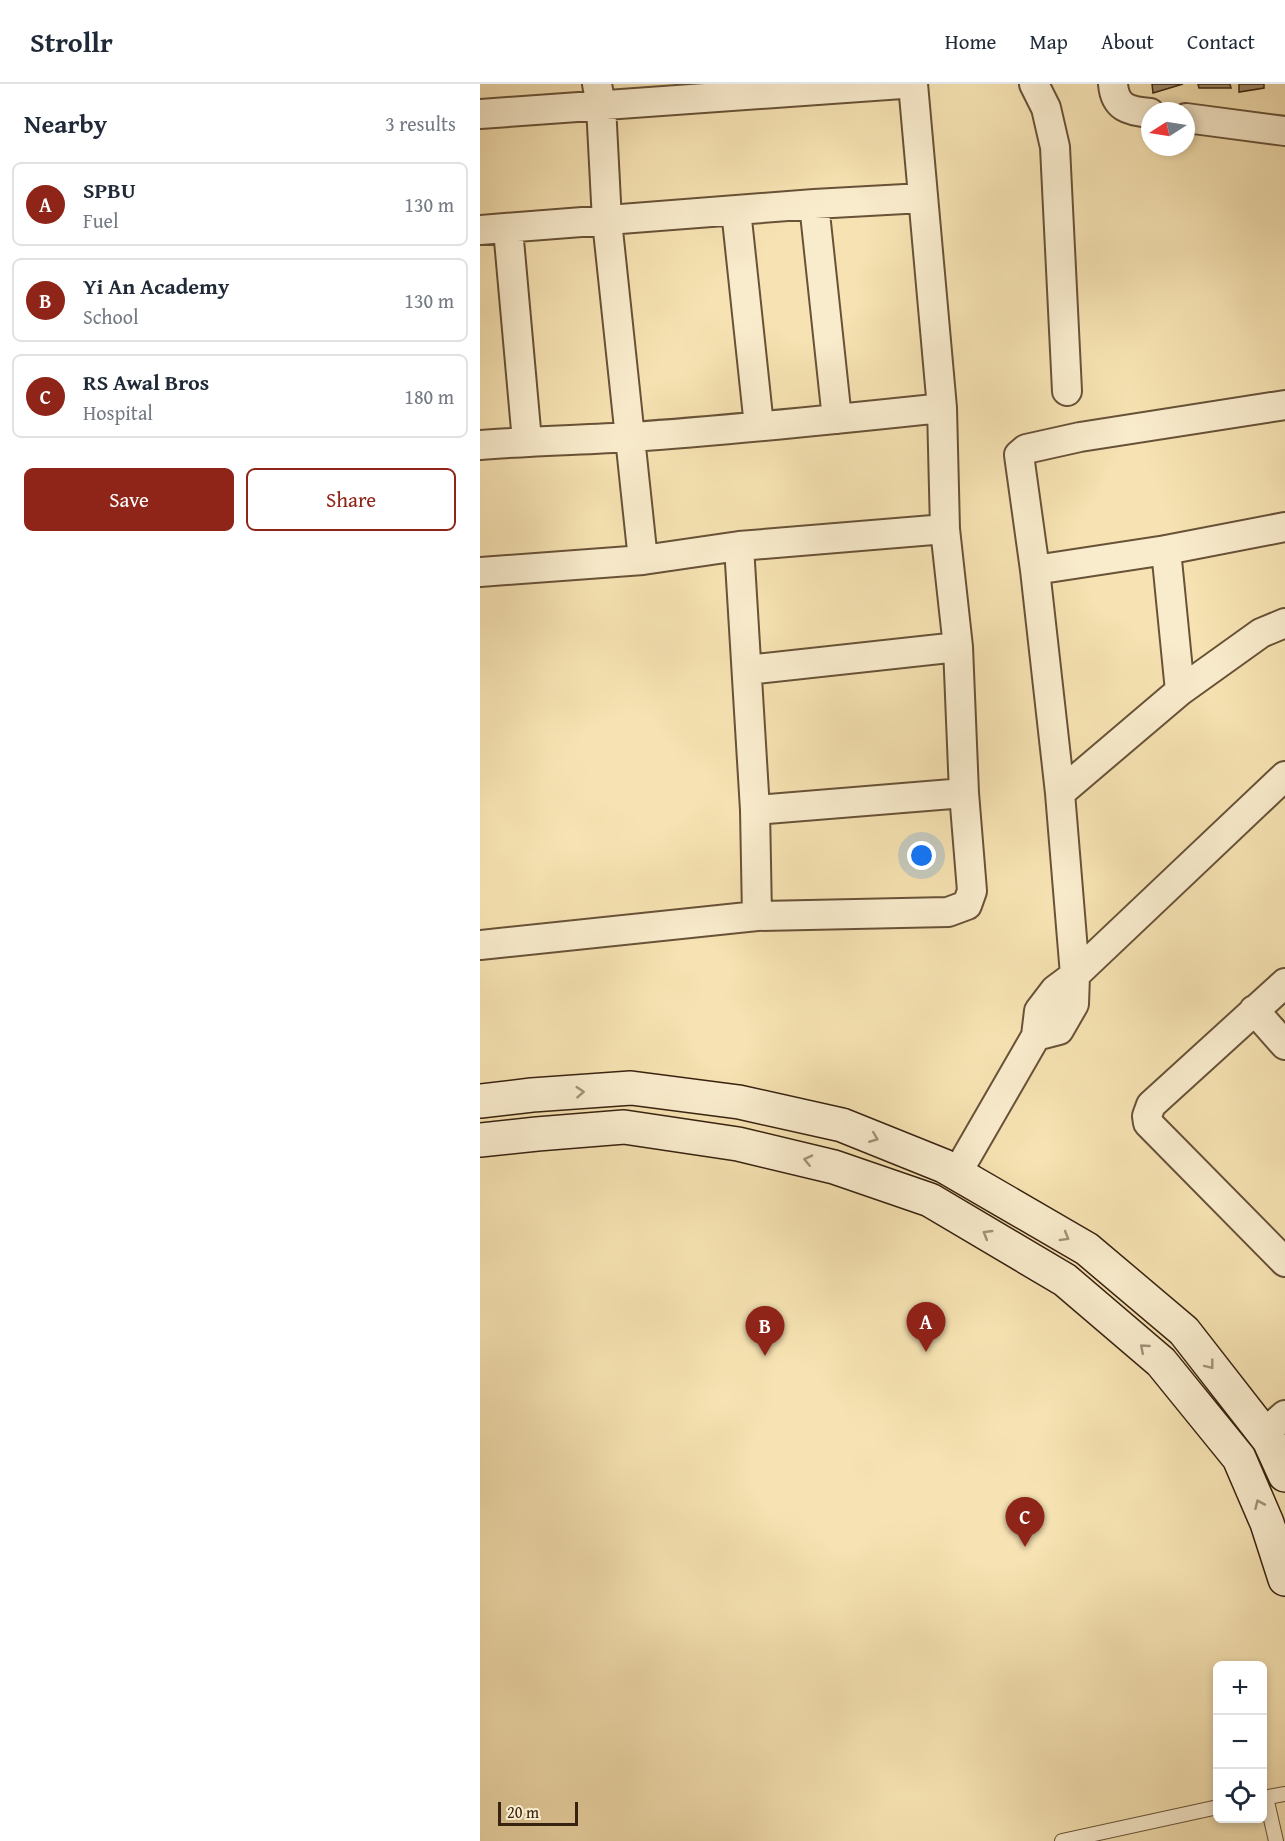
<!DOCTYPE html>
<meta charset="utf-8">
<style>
body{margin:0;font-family:"Gentium Book Plus",serif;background:#f6f6f7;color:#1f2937}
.controls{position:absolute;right:18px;bottom:18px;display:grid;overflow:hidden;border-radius:9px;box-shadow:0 3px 9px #0003}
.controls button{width:54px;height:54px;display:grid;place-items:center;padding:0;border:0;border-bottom:2px solid #e0e1e3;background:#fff;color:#1f2937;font:30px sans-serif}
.compass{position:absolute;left:661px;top:18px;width:54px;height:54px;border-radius:50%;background:#fff;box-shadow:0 3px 9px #0003;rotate:258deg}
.scale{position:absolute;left:18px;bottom:15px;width:80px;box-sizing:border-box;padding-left:6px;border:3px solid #382210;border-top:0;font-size:16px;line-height:21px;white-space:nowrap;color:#382210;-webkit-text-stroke:4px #f9eccd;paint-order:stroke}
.you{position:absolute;left:442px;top:772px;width:21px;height:21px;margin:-15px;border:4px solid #fff;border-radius:50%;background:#1a73e8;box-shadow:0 0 0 9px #1a73e833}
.badge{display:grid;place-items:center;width:39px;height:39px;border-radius:50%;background:#8f2418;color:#fff;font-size:20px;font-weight:700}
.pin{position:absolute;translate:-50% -50px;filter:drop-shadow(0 2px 3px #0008)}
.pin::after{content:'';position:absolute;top:32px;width:21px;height:18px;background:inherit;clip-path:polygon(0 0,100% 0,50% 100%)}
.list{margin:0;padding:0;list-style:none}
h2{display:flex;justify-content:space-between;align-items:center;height:78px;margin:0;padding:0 24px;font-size:26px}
h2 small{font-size:20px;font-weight:400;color:#747a83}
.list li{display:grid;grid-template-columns:39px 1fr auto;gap:18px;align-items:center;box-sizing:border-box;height:84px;margin:0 12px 12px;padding:0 12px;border:2px solid #e0e1e3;border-radius:9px}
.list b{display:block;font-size:22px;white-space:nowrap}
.list p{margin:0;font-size:20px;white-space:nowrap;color:#747a83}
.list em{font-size:20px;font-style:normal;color:#747a83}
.actions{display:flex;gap:12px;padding:18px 24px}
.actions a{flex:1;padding:14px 0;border:2px solid #8f2418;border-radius:9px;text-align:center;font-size:21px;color:#8f2418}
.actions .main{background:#8f2418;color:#fff}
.icon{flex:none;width:33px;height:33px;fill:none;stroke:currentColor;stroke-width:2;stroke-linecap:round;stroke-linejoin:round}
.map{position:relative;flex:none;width:805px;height:1757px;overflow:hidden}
header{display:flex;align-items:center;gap:36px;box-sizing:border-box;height:84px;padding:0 30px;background:#fff;border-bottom:2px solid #e0e1e3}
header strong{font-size:28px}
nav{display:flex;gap:33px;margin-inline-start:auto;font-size:21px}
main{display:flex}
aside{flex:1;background:#fff}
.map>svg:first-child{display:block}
.building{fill:#9b8664;stroke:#382210;stroke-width:1.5}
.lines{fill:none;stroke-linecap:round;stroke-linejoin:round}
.service-casing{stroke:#685238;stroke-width:16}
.minor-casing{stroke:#685238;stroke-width:32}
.secondary-casing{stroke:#382210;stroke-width:36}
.service{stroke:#f9eccd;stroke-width:14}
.minor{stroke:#f9eccd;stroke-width:28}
.secondary{stroke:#f9eccd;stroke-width:33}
.oneway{stroke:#a29178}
</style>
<header>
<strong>Strollr</strong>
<nav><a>Home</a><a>Map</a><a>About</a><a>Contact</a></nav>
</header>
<main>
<aside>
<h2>Nearby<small>3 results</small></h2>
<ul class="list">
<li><span class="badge">A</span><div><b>SPBU</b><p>Fuel</p></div><em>130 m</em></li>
<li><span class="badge">B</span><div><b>Yi An Academy</b><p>School</p></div><em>130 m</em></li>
<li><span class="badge">C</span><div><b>RS Awal Bros</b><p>Hospital</p></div><em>180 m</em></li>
</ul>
<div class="actions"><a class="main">Save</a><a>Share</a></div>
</aside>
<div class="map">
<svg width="805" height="1757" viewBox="0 0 805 1757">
<rect width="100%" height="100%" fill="#f6e2b2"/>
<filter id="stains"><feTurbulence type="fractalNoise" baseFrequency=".00333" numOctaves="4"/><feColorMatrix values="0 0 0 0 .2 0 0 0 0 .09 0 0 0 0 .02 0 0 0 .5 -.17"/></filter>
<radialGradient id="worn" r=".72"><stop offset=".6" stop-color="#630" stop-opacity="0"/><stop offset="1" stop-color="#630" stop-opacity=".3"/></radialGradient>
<path class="building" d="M672 0H703L673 9Z
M718 0H750L751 4H719Z
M759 0H784V4L759 8Z"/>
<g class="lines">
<defs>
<path id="service" d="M786 1713 796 1757
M782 1714 805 1710
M582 1757 738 1723"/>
<path id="minor" d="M117 0 121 22 127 137 163 476
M554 0 566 24 575 63 587 307
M633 0C635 24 649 27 670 29
M0 30 422 0
M706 34 805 47
M334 120 357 335
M256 126 279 342
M28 145 47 357
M0 146 334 120 443 114
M0 361C50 357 101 356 151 353 255 346 358 335 462 324
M259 462 275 726 277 832
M686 466 700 607
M555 486 686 466 805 443
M0 488 163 476 259 462 465 445
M267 586 478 563
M580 709 700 607 781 549 805 539
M275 726 484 709
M0 861 277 832 468 828 487 821 492 807 484 709 478 563 465 445 462 324 433 0
M805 899 671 1021 667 1032 668 1039 805 1178
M774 926 805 961
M556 952 579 946 594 920 595 891 580 709 555 486 539 371 546 365 600 353 805 321
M477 1089 556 952 559 927 575 906 595 891 805 692
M784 1349 805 1331"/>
<path id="secondary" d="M0 1017 52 1011 151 1004 259 1018 362 1041 464 1082 607 1165 704 1247 789 1356 805 1391
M0 1056 57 1050 144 1043 258 1060 354 1083 450 1116 585 1196 681 1278 759 1374 787 1439 805 1495"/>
</defs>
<use href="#service" class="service-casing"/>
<use href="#minor" class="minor-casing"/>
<use href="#secondary" class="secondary-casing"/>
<use href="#service" class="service"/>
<use href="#minor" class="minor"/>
<use href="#secondary" class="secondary"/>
</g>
<defs><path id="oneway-chevron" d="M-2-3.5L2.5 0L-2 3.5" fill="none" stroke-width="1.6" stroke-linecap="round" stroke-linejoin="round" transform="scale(1.5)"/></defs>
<g class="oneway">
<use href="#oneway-chevron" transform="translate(100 1008) rotate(-4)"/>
<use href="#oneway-chevron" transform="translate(394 1054) rotate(22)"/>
<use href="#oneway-chevron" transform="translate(328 1076) rotate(-167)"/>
<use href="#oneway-chevron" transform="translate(507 1150) rotate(-149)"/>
<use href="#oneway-chevron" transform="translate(585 1153) rotate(30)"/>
<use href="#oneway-chevron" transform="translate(664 1264) rotate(-139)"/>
<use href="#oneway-chevron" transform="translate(730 1281) rotate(52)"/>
<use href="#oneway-chevron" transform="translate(779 1420) rotate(-114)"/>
</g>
<rect width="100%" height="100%" filter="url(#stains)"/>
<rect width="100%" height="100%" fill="url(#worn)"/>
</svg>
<div class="controls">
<button>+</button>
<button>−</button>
<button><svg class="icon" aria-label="locate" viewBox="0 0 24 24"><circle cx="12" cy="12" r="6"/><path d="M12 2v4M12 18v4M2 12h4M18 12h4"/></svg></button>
</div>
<svg class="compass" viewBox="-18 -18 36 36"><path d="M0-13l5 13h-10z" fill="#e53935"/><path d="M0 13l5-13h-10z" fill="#747a83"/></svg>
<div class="scale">20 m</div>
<div class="you"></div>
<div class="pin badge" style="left:446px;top:1268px">A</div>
<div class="pin badge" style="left:285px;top:1272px">B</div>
<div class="pin badge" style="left:545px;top:1463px">C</div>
</div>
</main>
